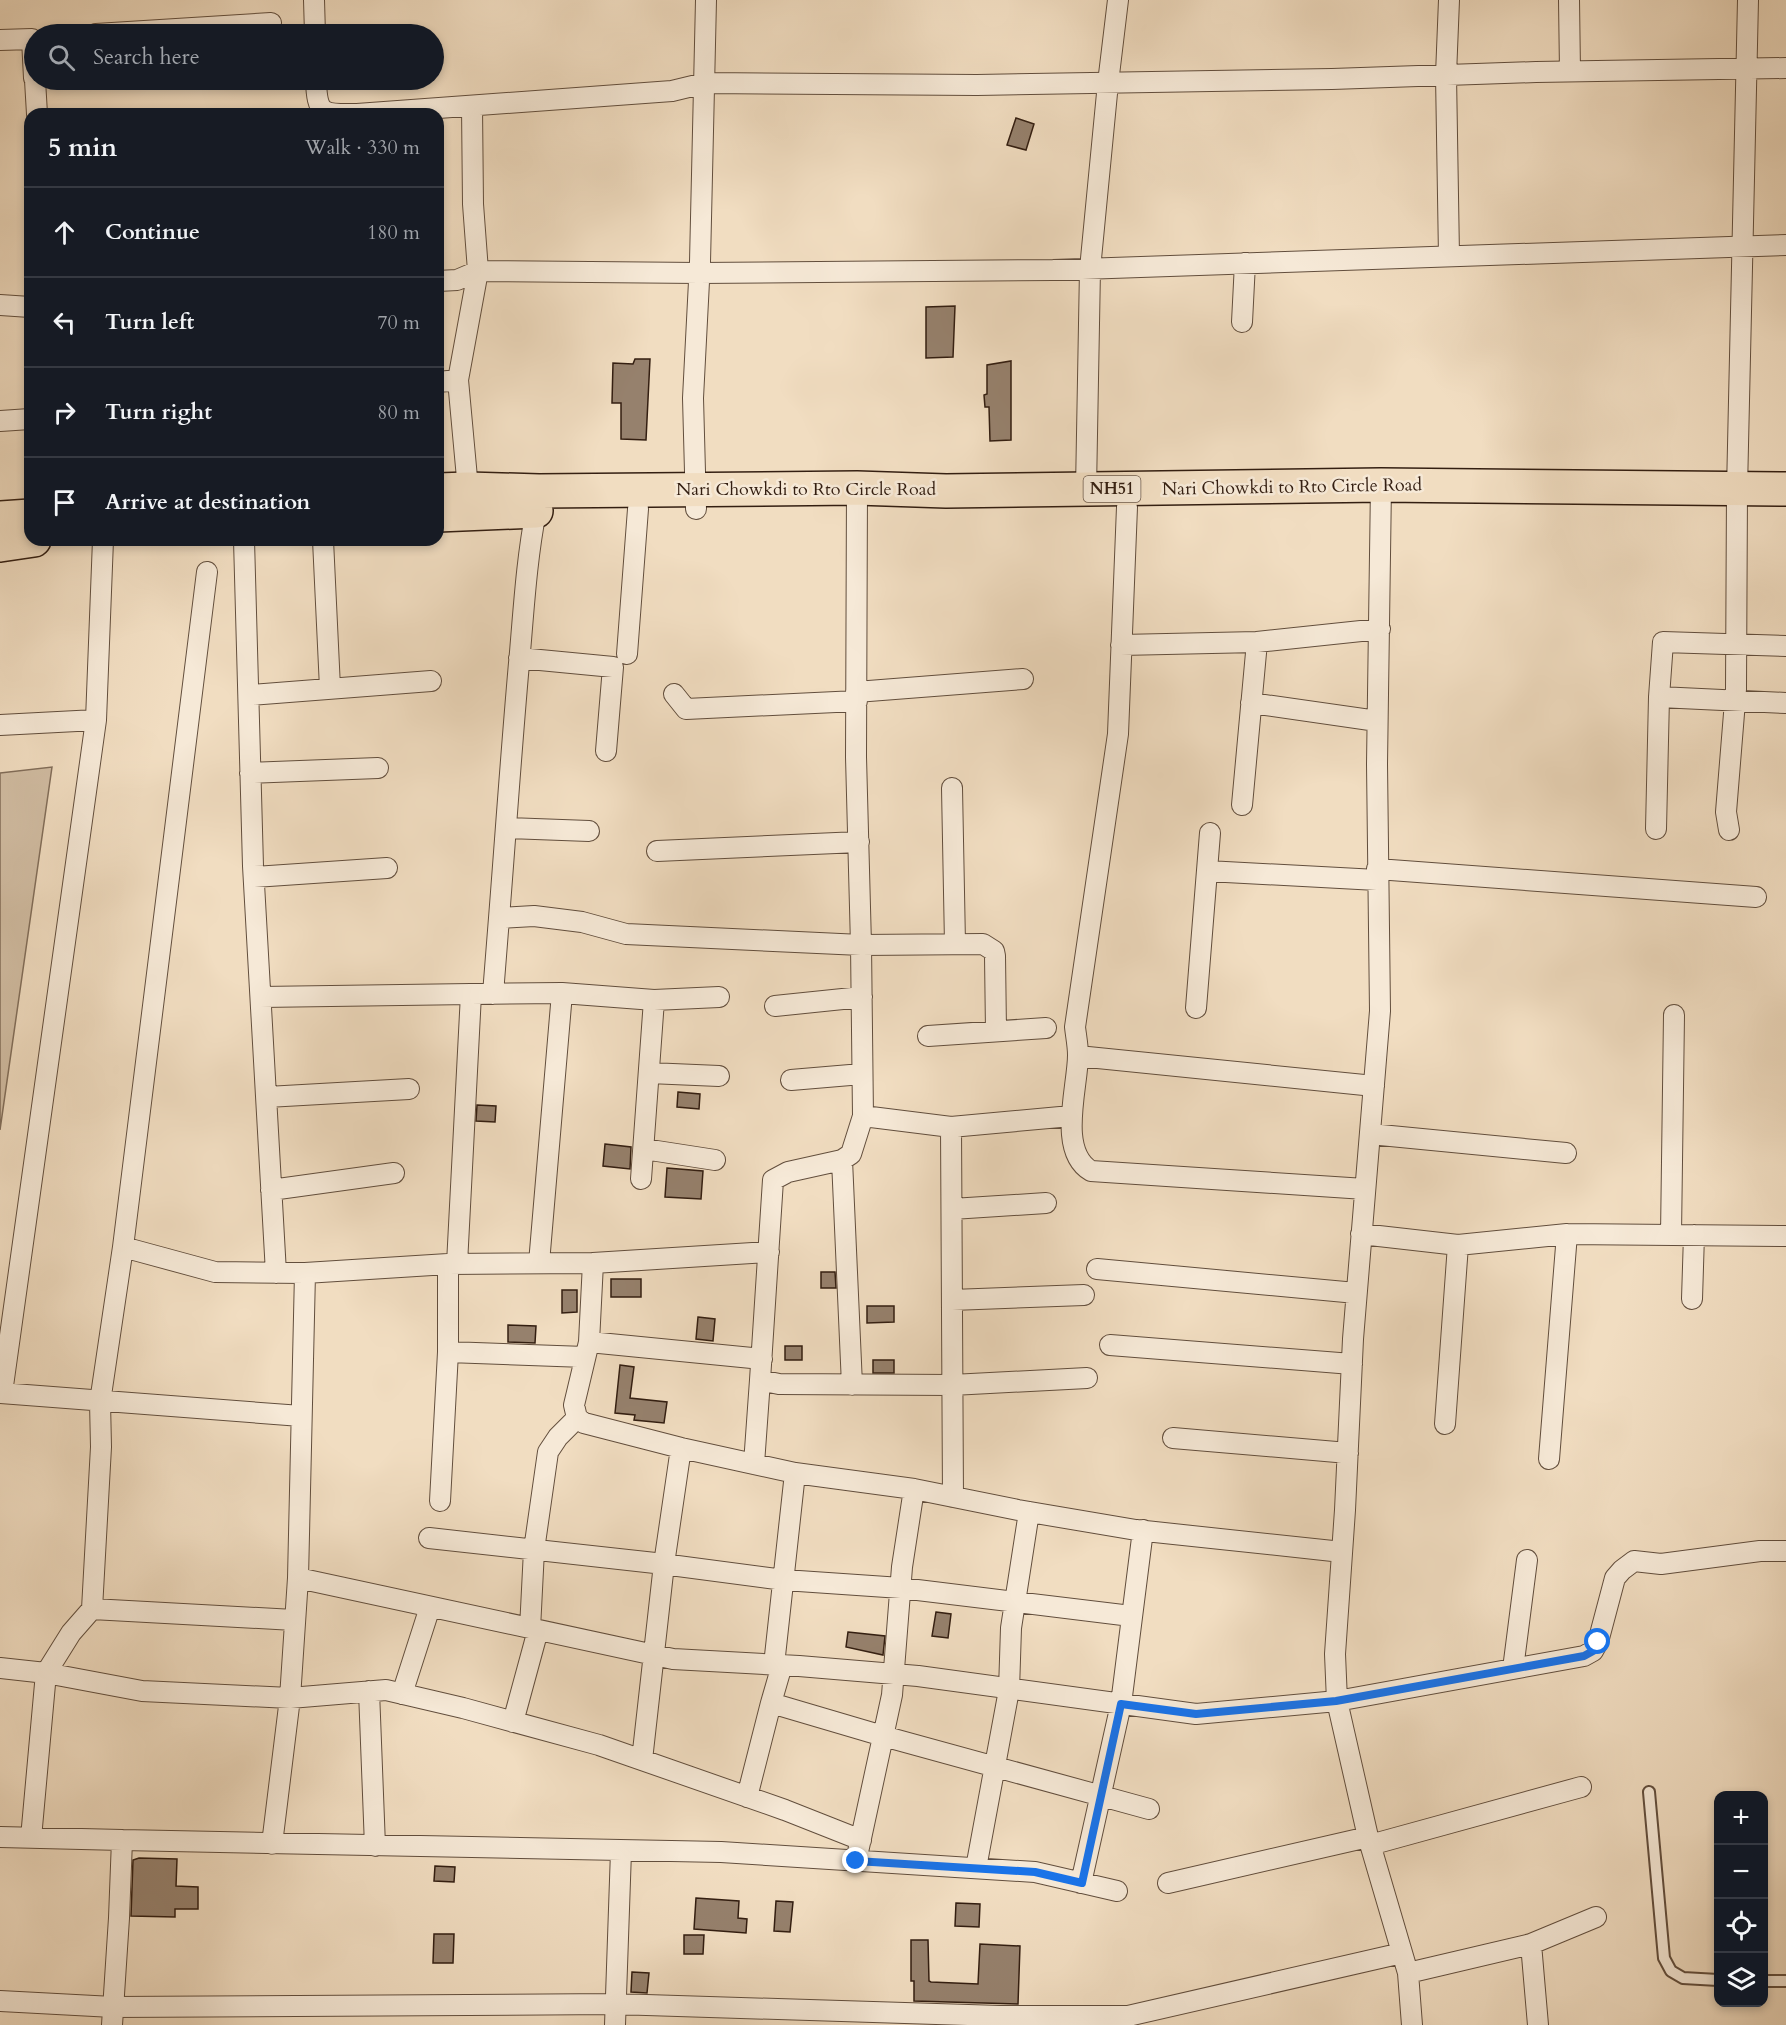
<!DOCTYPE html>
<meta charset="utf-8">
<style>
body{margin:0;font-family:Cardo,serif;background:#242831;color:#f1f3f6}
.controls{position:absolute;right:18px;bottom:18px;display:grid;overflow:hidden;border-radius:12px;box-shadow:0 3px 9px #0003}
.controls button{width:54px;height:54px;display:grid;place-items:center;padding:0;border:0;border-bottom:2px solid #363941;background:#171b24;color:#f1f3f6;font:30px sans-serif}
.stop{position:absolute;width:18px;height:18px;margin:-14px;border:4px solid #1a73e8;border-radius:50%;background:#fff}
.stop.end{background:#1a73e8;border-color:#fff;box-shadow:0 2px 6px #0008}
.list{margin:0;padding:0;list-style:none}
h2{display:flex;justify-content:space-between;align-items:center;height:78px;margin:0;padding:0 24px;font-size:26px}
h2 small{font-size:20px;font-weight:400;color:#9ea1a6}
.list li{display:grid;grid-template-columns:39px 1fr auto;gap:18px;align-items:center;box-sizing:border-box;height:90px;padding:0 24px;border-top:2px solid #363941}
.list b{display:block;font-size:22px;white-space:nowrap}
.list em{font-size:20px;font-style:normal;color:#9ea1a6}
.icon{flex:none;width:33px;height:33px;fill:none;stroke:currentColor;stroke-width:2;stroke-linecap:round;stroke-linejoin:round}
.map{position:relative;flex:none;width:1786px;height:2025px;overflow:hidden}
.search{position:absolute;background:#171b24;box-shadow:0 3px 9px #0003;left:24px;top:24px;width:420px;height:66px;display:flex;align-items:center;gap:15px;box-sizing:border-box;padding:0 21px;border-radius:33px;color:#9ea1a6;font-size:22px}
.panel{position:absolute;background:#171b24;box-shadow:0 3px 9px #0003;left:24px;top:108px;width:420px;height:438px;border-radius:18px}
.map>svg:first-child{display:block}
.green{fill:#d1bda3;stroke:#826e5a;stroke-width:1.5}
.building{fill:#96816d;stroke:#331e11;stroke-width:1.5}
.lines{fill:none;stroke-linecap:round;stroke-linejoin:round}
.service-casing{stroke:#624e3d;stroke-width:14}
.minor-casing{stroke:#624e3d;stroke-width:22}
.trunk-casing{stroke:#331e11;stroke-width:36}
.service{stroke:#f6e9d7;stroke-width:10}
.minor{stroke:#f6e9d7;stroke-width:20}
.trunk{stroke:#f1ddc1;stroke-width:33}
.route{stroke:#1a73e8;stroke-width:8}
.labels{text-anchor:middle;dominant-baseline:central;stroke-width:5;stroke-linejoin:round;paint-order:stroke}
.shield{fill:#f6e9d7;stroke:#6e5b4c;stroke-width:1.5}
.shield-label{font-size:16px;font-weight:bold;fill:#331e11}
.street-label{font-size:18px;fill:#331e11;stroke:#f6e9d7}
</style>
<div class="map">
<svg width="1786" height="2025" viewBox="0 0 1786 2025">
<rect width="100%" height="100%" fill="#f1ddc1"/>
<filter id="stains"><feTurbulence type="fractalNoise" baseFrequency=".00333" numOctaves="4"/><feColorMatrix values="0 0 0 0 .2 0 0 0 0 .09 0 0 0 0 .02 0 0 0 .5 -.17"/></filter>
<radialGradient id="worn" r=".72"><stop offset=".6" stop-color="#630" stop-opacity="0"/><stop offset="1" stop-color="#630" stop-opacity=".3"/></radialGradient>
<path class="green" d="M52 767 0 1130V773Z"/>
<path class="building" d="M1016 118 1034 124 1026 150 1007 145Z
M955 306 953 357 926 358V307Z
M635 359H650L646 440 621 439V403H612L613 363 633 364Z
M1011 361V440L990 441 989 407H985L984 395 987 394V365Z
M678 1092 700 1094 699 1109 677 1107Z
M477 1105 496 1106 495 1122 476 1121Z
M605 1144 631 1147 630 1169 603 1166Z
M667 1168 703 1171 701 1199 665 1197Z
M821 1272H835L836 1288H821Z
M611 1279H641V1297H611Z
M562 1290H577V1312L562 1313Z
M867 1306H894V1322L867 1323Z
M698 1317 715 1319 713 1341 696 1339Z
M508 1325 536 1326 535 1343 508 1342Z
M785 1346H802V1360H785Z
M873 1360H894V1373H873Z
M620 1365 634 1367 630 1398 667 1402 664 1423 634 1420 635 1415 615 1413Z
M936 1612 951 1614 948 1638 932 1636Z
M848 1632 885 1636 883 1655 846 1647Z
M139 1858 177 1859 176 1886 198 1887V1909H175V1917L131 1916 133 1860Z
M435 1866 455 1867 454 1882 434 1881Z
M696 1898 739 1901 738 1918 747 1919 746 1933 694 1929Z
M776 1901 793 1902 790 1932 774 1931Z
M956 1903 980 1904 979 1927 955 1926Z
M434 1934H454L453 1963H433Z
M684 1935H704L703 1954H684Z
M911 1940H928L929 1981 931 1982 978 1984 980 1944 1020 1946 1018 2004 914 2001V1981H911Z
M632 1972 649 1973 647 1993 631 1992Z"/>
<g class="lines">
<defs>
<path id="service" d="M1649 1792 1664 1958 1671 1971 1683 1978 1718 1980
M1764 1981H1786"/>
<path id="minor" d="M314 0 315 34
M1569 0 1570 71
M96 34 271 23
M0 40 32 39 34 78
M35 80 37 114
M316 80C317 117 324 114 357 114L672 91 705 83 977 85 1332 79 1536 72 1786 68
M472 107 473 204 478 271 699 273 1053 270 1786 245
M1449 256 1446 75 1449 0
M438 281 457 280 478 271 458 380 468 489
M0 305 30 307
M1242 322 1245 263
M438 382 458 380
M0 421 30 419
M1381 485 1377 764 1380 1011 1353 1339 1345 1510 1335 1654 1337 1701 1368 1837 1408 1973 1412 2025
M857 488 856 757 861 945 863 1116
M1086 489 1090 269 1108 83 1118 0
M1127 507 1118 734 1075 1027C1076 1036 1078 1046 1078 1055 1078 1087 1057 1151 1091 1171L1365 1189
M696 509 693 398 700 262 706 0
M536 511C527 557 524 605 520 652 512 740 506 829 499 918L534 916 582 922 626 934 861 945 983 944 994 951 995 956 996 1031
M244 540 253 866 276 1273
M323 540 330 688
M207 572 123 1247 215 1272 305 1273 448 1264 593 1263 589 1342 574 1405 577 1418 584 1423 681 1448 795 1473 914 1489 1018 1510 1136 1530 1342 1552
M1121 645 1257 642
M627 654 638 509
M519 658 613 667 606 751
M856 692 1023 679
M674 694 686 709 857 701
M250 695 431 681
M1659 697 1663 642 1786 646
M1251 703 1377 721
M0 725 96 720
M250 773 378 768
M952 788 955 944
M1242 805 1257 642 1380 629
M507 828 589 831
M1656 829 1659 697 1786 703
M1729 830 1726 812 1736 689 1737 490 1748 0
M657 851 859 842
M1377 869 1756 897
M1207 871 1377 880
M254 877 387 868
M562 993 654 1000
M471 994 562 993 539 1263
M493 994 499 918
M261 997 471 994 457 1264
M775 1006 862 997
M1196 1008 1210 833
M928 1036 1046 1028
M1078 1056 1374 1086
M649 1073 719 1076
M791 1080 862 1074
M267 1097 409 1089
M1370 1134 1566 1153
M644 1149 715 1160
M842 1160 852 1385
M641 1179 654 1000 719 997
M271 1190 394 1173
M952 1209 1046 1203
M1361 1234 1458 1245 1445 1424
M1567 1234 1786 1236
M1671 1235 1674 1015
M1458 1245 1567 1234 1549 1459
M593 1263 769 1252
M1097 1269 1356 1293
M305 1273 298 1578 290 1698 386 1690 463 1708 599 1745 785 1810 861 1840
M1692 1299 1694 1235
M952 1300 1084 1295
M589 1342 762 1359
M1110 1345 1352 1364
M448 1352 585 1357
M760 1380 773 1180 788 1172 842 1160 851 1154 863 1116 951 1127
M0 1393 301 1416
M2 1393 96 720 103 540
M1173 1438 1348 1453
M754 1464 760 1380 779 1384 952 1385 1087 1378
M953 1497 951 1127 1071 1116
M440 1501 448 1352V1264
M429 1538 655 1563 784 1580 901 1588 1131 1616
M298 1578 673 1659 799 1666 918 1676 1196 1714 1337 1701 1584 1656 1593 1651 1598 1642 1615 1578 1622 1570 1634 1561 1661 1564 1760 1551H1786
M92 1609 101 1447 100 1402 123 1247
M530 1629 534 1550 548 1452 558 1437 577 1418
M774 1665 795 1473
M0 1668 46 1673 142 1691 290 1698 272 1844
M1513 1669 1527 1560
M369 1691 375 1846
M402 1694 430 1607
M771 1703 782 1665
M513 1722 538 1630
M642 1760 664 1564 681 1448
M747 1797 771 1703 883 1736 1149 1809
M0 1837 122 1840
M31 1838 46 1673 71 1633 92 1609 294 1620
M1370 1845 1581 1787
M858 1852 892 1695 902 1567 914 1489
M976 1868 1009 1690 1011 1628 1029 1512
M1081 1883 1121 1704 1143 1530
M1168 1883 1368 1837
M1408 1973 1531 1944
M0 2001 113 2007 615 2004 1000 2016H1128L1402 1953
M112 2025 119 1918 122 1840 721 1852 1035 1872 1117 1891
M615 2025 621 1851
M1538 2025 1531 1944 1596 1917"/>
<path id="trunk" d="M438 490 468 489 539 491 857 488 946 491 1381 485 1786 489
M438 515 536 511
M0 518 30 516
M0 545 34 540"/>
</defs>
<use href="#service" class="service-casing"/>
<use href="#minor" class="minor-casing"/>
<use href="#trunk" class="trunk-casing"/>
<use href="#service" class="service"/>
<use href="#minor" class="minor"/>
<use href="#trunk" class="trunk"/>
</g>
<g class="lines">
<path class="route" d="M856 1861 1035 1872 1082 1883 1121 1704 1196 1714 1336 1701 1584 1656 1593 1651 1598 1642"/>
</g>
<g class="labels">
<rect class="shield" x="1083.5" y="476" width="57" height="26" rx="4.5"/>
<g class="shield-label">
<text x="1112" y="489">NH51</text>
</g>
<g class="street-label">
<text transform="translate(1292 487) rotate(-1)">Nari Chowkdi to Rto Circle Road</text>
<text x="806" y="489">Nari Chowkdi to Rto Circle Road</text>
</g>
</g>
<rect width="100%" height="100%" filter="url(#stains)"/>
<rect width="100%" height="100%" fill="url(#worn)"/>
</svg>
<div class="controls">
<button>+</button>
<button>−</button>
<button><svg class="icon" aria-label="locate" viewBox="0 0 24 24"><circle cx="12" cy="12" r="6"/><path d="M12 2v4M12 18v4M2 12h4M18 12h4"/></svg></button>
<button><svg class="icon" aria-label="layers" viewBox="0 0 24 24"><path d="M12 4l9 5-9 5-9-5zM3 14l9 5 9-5"/></svg></button>
</div>
<div class="stop" style="left:1598px;top:1642px"></div>
<div class="stop end" style="left:856px;top:1861px"></div>
<div class="search"><svg class="icon" aria-label="search" viewBox="0 0 24 24"><circle cx="10" cy="10" r="6"/><path d="M15 15l6 6"/></svg>Search here</div>
<section class="panel">
<h2>5 min<small>Walk · 330 m</small></h2>
<ul class="list">
<li><svg class="icon" aria-label="ahead" viewBox="0 0 24 24"><path d="M12 20V5M6 11l6-6 6 6"/></svg><div><b>Continue</b></div><em>180 m</em></li>
<li><svg class="icon" aria-label="left" viewBox="0 0 24 24"><path d="M17 20v-9H6M10 6l-5 5 5 5"/></svg><div><b>Turn left</b></div><em>70 m</em></li>
<li><svg class="icon" aria-label="right" viewBox="0 0 24 24"><path d="M7 20v-9h11M14 6l5 5-5 5"/></svg><div><b>Turn right</b></div><em>80 m</em></li>
<li><svg class="icon" aria-label="arrive" viewBox="0 0 24 24"><path d="M6 21V4h12l-3 4 3 4H6"/></svg><div><b>Arrive at destination</b></div></li>
</ul>
</section>
</div>
